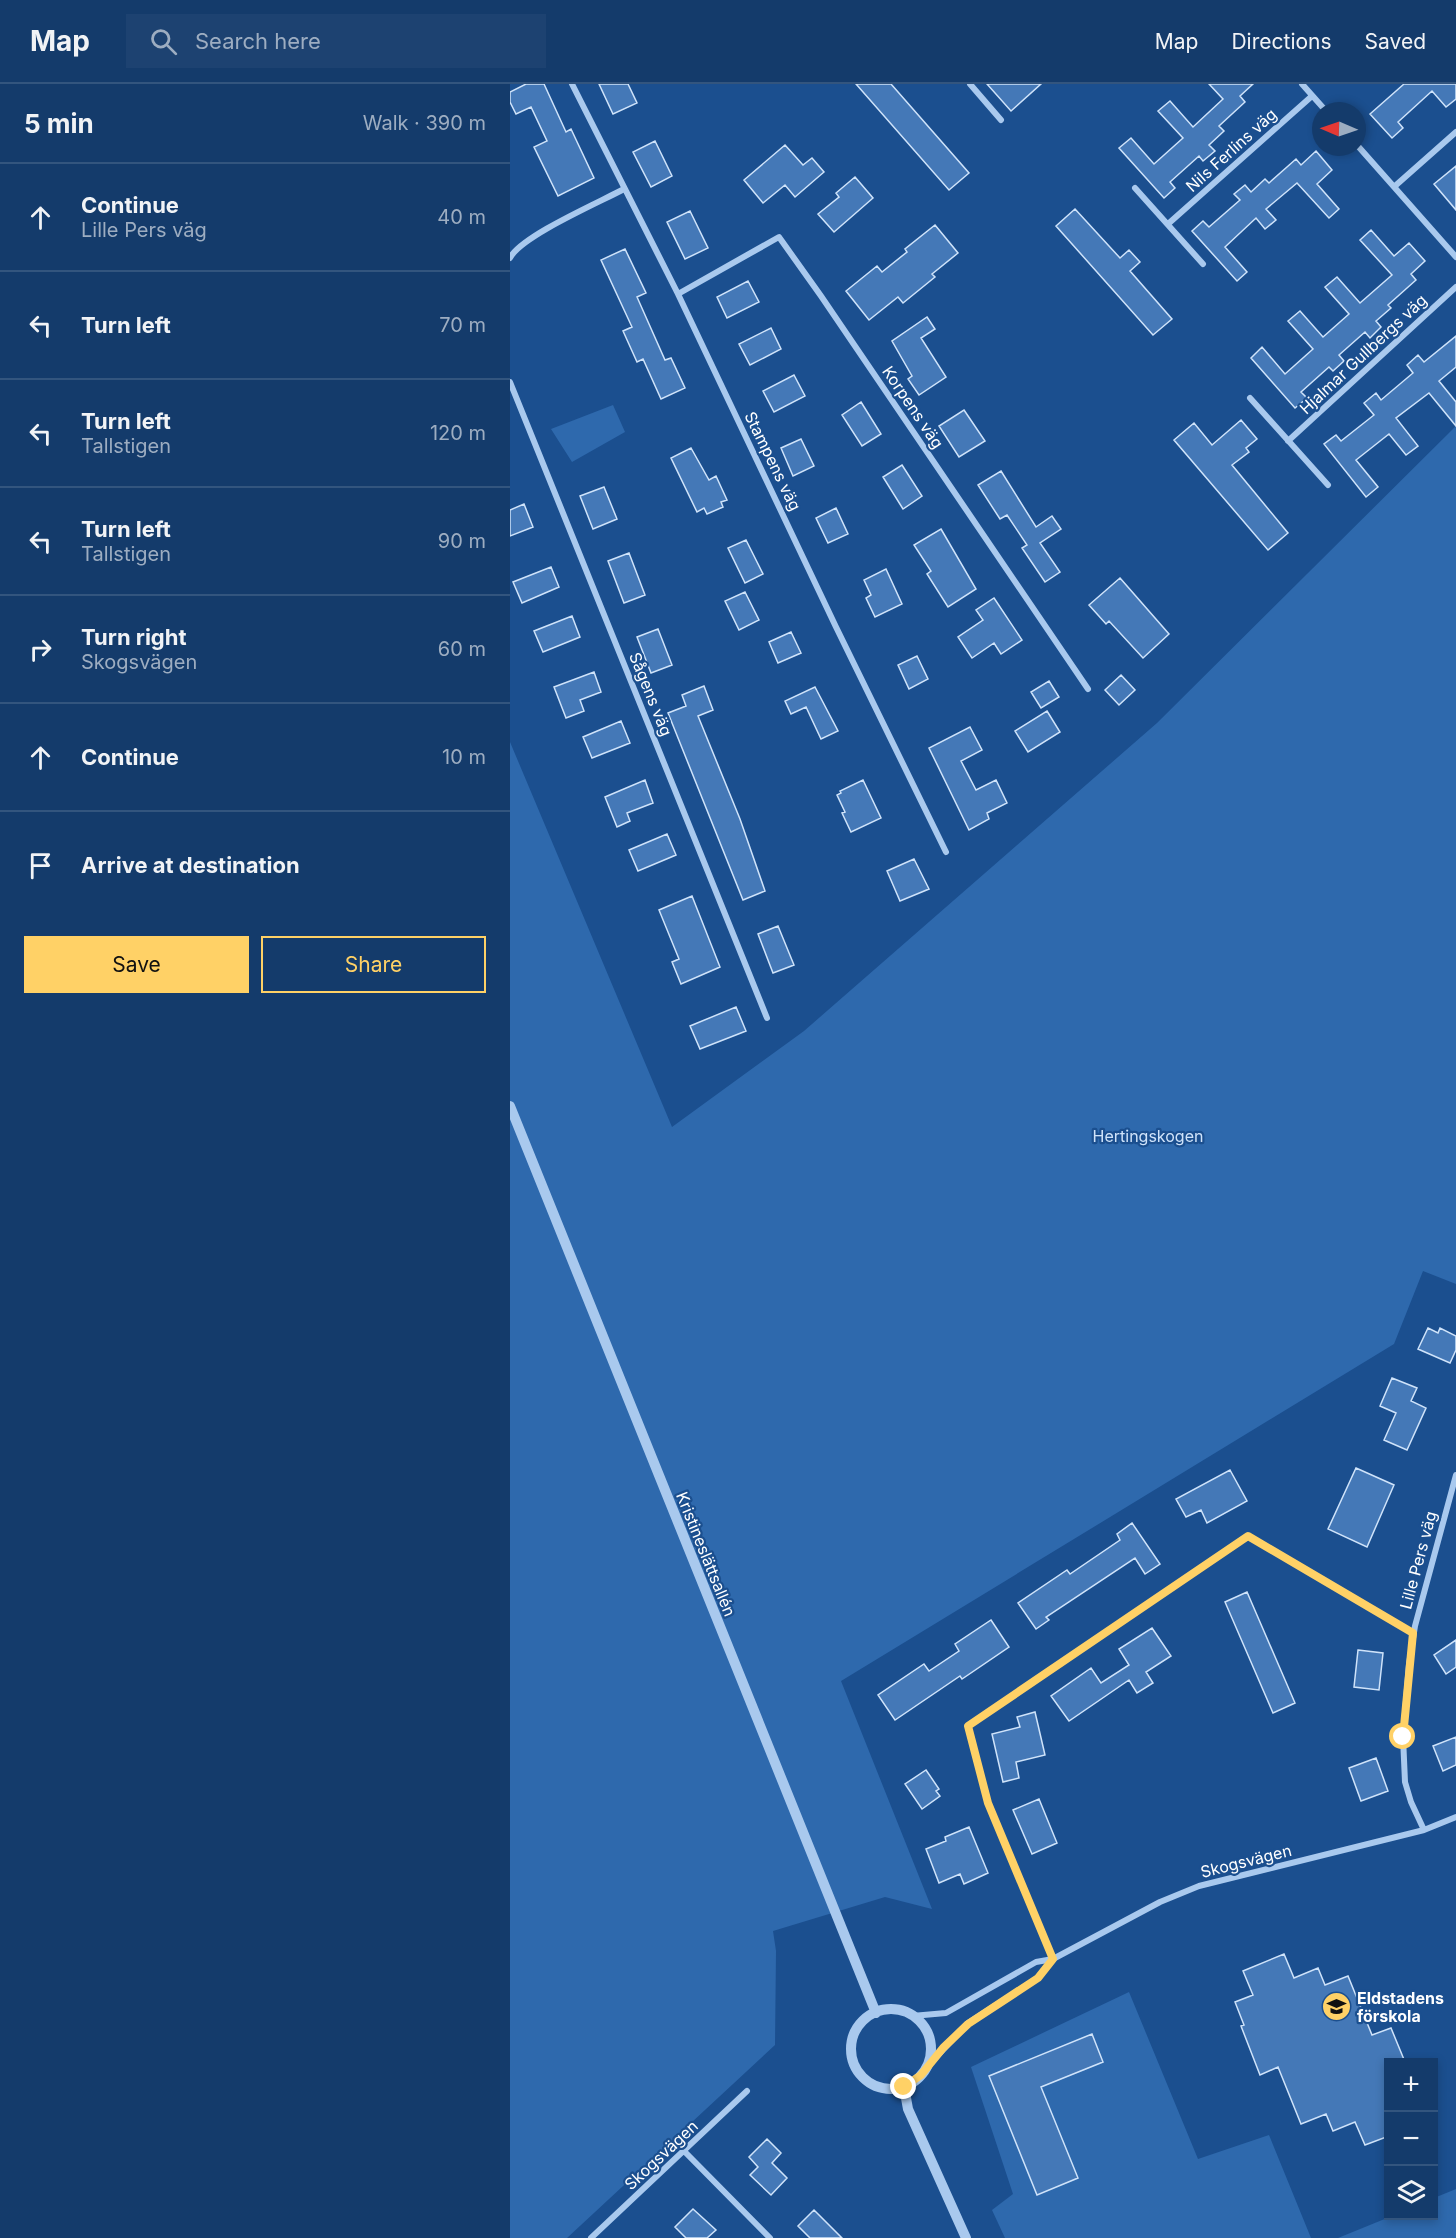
<!DOCTYPE html>
<meta charset="utf-8">
<style>
body{margin:0;font-family:Inter,sans-serif;background:#1d4271;color:#f1f3f6}
.controls{position:absolute;right:18px;bottom:18px;display:grid;overflow:hidden;border-radius:0px;box-shadow:0 3px 9px #0003}
.controls button{width:54px;height:54px;display:grid;place-items:center;padding:0;border:0;border-bottom:2px solid #33557e;background:#143b6b;color:#f1f3f6;font:30px sans-serif}
.compass{position:absolute;left:802px;top:18px;width:54px;height:54px;border-radius:50%;background:#143b6b;box-shadow:0 3px 9px #0003;rotate:272deg}
.stop{position:absolute;width:18px;height:18px;margin:-14px;border:4px solid #ffd166;border-radius:50%;background:#fff}
.stop.end{background:#ffd166;border-color:#fff;box-shadow:0 2px 6px #0008}
.list{margin:0;padding:0;list-style:none}
h2{display:flex;justify-content:space-between;align-items:center;height:78px;margin:0;padding:0 24px;font-size:26px}
h2 small{font-size:20px;font-weight:400;color:#9dadc1}
.list li{display:grid;grid-template-columns:39px 1fr auto;gap:18px;align-items:center;box-sizing:border-box;height:108px;padding:0 24px;border-top:2px solid #33557e}
.list b{display:block;font-size:22px;white-space:nowrap}
.list p{margin:0;font-size:20px;white-space:nowrap;color:#9dadc1}
.list em{font-size:20px;font-style:normal;color:#9dadc1}
.actions{display:flex;gap:12px;padding:18px 24px}
.actions a{flex:1;padding:14px 0;border:2px solid #ffd166;border-radius:0px;text-align:center;font-size:21px;color:#ffd166}
.actions .main{background:#ffd166;color:#111}
.icon{flex:none;width:33px;height:33px;fill:none;stroke:currentColor;stroke-width:2;stroke-linecap:round;stroke-linejoin:round}
.map{position:relative;flex:none;width:946px;height:2154px;overflow:hidden}
header{display:flex;align-items:center;gap:36px;box-sizing:border-box;height:84px;padding:0 30px;background:#143b6b;border-bottom:2px solid #33557e}
header strong{font-size:28px}
nav{display:flex;gap:33px;margin-inline-start:auto;font-size:21px}
.search{width:420px;height:54px;background:#1d4271;display:flex;align-items:center;gap:15px;box-sizing:border-box;padding:0 21px;border-radius:0px;color:#9dadc1;font-size:22px}
main{display:flex}
aside{flex:1;background:#143b6b}
.map>svg:first-child{display:block}
.green{fill:#2e69ad}
.building{fill:#4478b7;stroke:#cfe3fa;stroke-width:1.5}
.lines{fill:none;stroke-linecap:round;stroke-linejoin:round}
.minor{stroke:#a9c9ee;stroke-width:6}
.tertiary{stroke:#a9c9ee;stroke-width:10}
.route{stroke:#ffd166;stroke-width:8}
.labels{text-anchor:middle;dominant-baseline:central;stroke-width:4.5;stroke-linejoin:round;paint-order:stroke}
.street-label{font-size:16px;fill:#fff;stroke:#1b4f8f}
.park-label{font-size:16px;fill:#cfe3fa;stroke:#1b4f8f}
.poi-label{font-size:16px;font-weight:bold;fill:#fff;stroke:#1b4f8f;text-anchor:start}
</style>
<header>
<strong>Map</strong>
<div class="search"><svg class="icon" aria-label="search" viewBox="0 0 24 24"><circle cx="10" cy="10" r="6"/><path d="M15 15l6 6"/></svg>Search here</div>
<nav><a>Map</a><a>Directions</a><a>Saved</a></nav>
</header>
<main>
<aside>
<h2>5 min<small>Walk · 390 m</small></h2>
<ul class="list">
<li><svg class="icon" aria-label="ahead" viewBox="0 0 24 24"><path d="M12 20V5M6 11l6-6 6 6"/></svg><div><b>Continue</b><p>Lille Pers väg</p></div><em>40 m</em></li>
<li><svg class="icon" aria-label="left" viewBox="0 0 24 24"><path d="M17 20v-9H6M10 6l-5 5 5 5"/></svg><div><b>Turn left</b></div><em>70 m</em></li>
<li><svg class="icon" aria-label="left" viewBox="0 0 24 24"><path d="M17 20v-9H6M10 6l-5 5 5 5"/></svg><div><b>Turn left</b><p>Tallstigen</p></div><em>120 m</em></li>
<li><svg class="icon" aria-label="left" viewBox="0 0 24 24"><path d="M17 20v-9H6M10 6l-5 5 5 5"/></svg><div><b>Turn left</b><p>Tallstigen</p></div><em>90 m</em></li>
<li><svg class="icon" aria-label="right" viewBox="0 0 24 24"><path d="M7 20v-9h11M14 6l5 5-5 5"/></svg><div><b>Turn right</b><p>Skogsvägen</p></div><em>60 m</em></li>
<li><svg class="icon" aria-label="ahead" viewBox="0 0 24 24"><path d="M12 20V5M6 11l6-6 6 6"/></svg><div><b>Continue</b></div><em>10 m</em></li>
<li><svg class="icon" aria-label="arrive" viewBox="0 0 24 24"><path d="M6 21V4h12l-3 4 3 4H6"/></svg><div><b>Arrive at destination</b></div></li>
</ul>
<div class="actions"><a class="main">Save</a><a>Share</a></div>
</aside>
<div class="map">
<svg width="946" height="2154" viewBox="0 0 946 2154">
<rect width="100%" height="100%" fill="#1b4f8f"/>
<path class="green" d="M103 321 115 348 62 378 41 345Z
M946 342V1200L913 1187 884 1260 331 1597 422 1825 375 1813 263 1847 266 1867 265 1961 57 2154H0V658L162 1043 294 947 647 639Z
M619 1908 688 2075 759 2051 801 2154H495L482 2126 503 2110 461 1983Z
M946 2105V2154H828L882 2132H924V2114Z"/>
<path class="building" d="M16 0H34L56 48 61 45 84 94 48 112 24 63 37 57 21 23 6 30 0 18V8Z
M89 0H118L127 19 103 30Z
M346 0H381L459 89 439 106Z
M477 0H531L501 27Z
M699 0H743L730 12 735 18 709 42 714 47 699 61 705 67 693 77 689 72 660 98 665 104 654 114 609 64 621 54 644 80 673 54 648 27 660 17 683 43 713 15Z
M894 0H946V15L936 23 922 7 888 38 893 44 882 54 860 30Z
M145 57 162 92 141 103 123 68Z
M275 61 293 81 302 74 314 88 285 113 275 101 253 119 234 96Z
M806 67 822 86 807 100 829 125 819 134 787 99 756 125 766 136 755 145 746 134 715 163 737 188 727 197 682 147 693 137 699 143 730 116 724 110 735 101 741 108 755 95 759 99 786 75 791 81Z
M946 82V126L924 100Z
M345 93 363 114 324 148 308 130 329 113 326 109Z
M565 125 610 174 619 166 630 178 620 187 662 235 643 251 546 142Z
M180 127 198 164 175 175 157 138Z
M425 141 448 169 422 190 425 193 393 219 388 213 359 236 336 207 367 182 372 188 397 168 395 165Z
M861 146 884 172 899 159 915 177 901 190 906 196 878 221 881 224 866 237 871 243 860 254 855 248 829 271 834 277 823 287 819 283 791 308 797 314 785 324 741 274 752 263 775 290 803 265 778 237 790 227 813 253 839 230 815 203 827 193 850 219 882 191 850 156Z
M115 165 136 209 127 213 155 276 161 274 175 304 151 315 133 275 127 278 113 247 122 243 91 176Z
M238 197 249 218 217 234 207 213Z
M417 233 425 245 411 254 436 293 409 311 398 295 402 292 382 257Z
M261 244 271 265 240 281 229 260Z
M946 252V283L929 297 946 318V342L919 309 886 334 908 362 896 371 879 350 846 376 868 403 856 413 814 360 826 351 831 357 864 331 854 319 866 309 871 316 903 289 897 281 908 271 914 278Z
M284 291 295 312 264 328 253 307Z
M351 318 371 350 352 362 332 331Z
M454 326 475 357 449 373 429 342Z
M731 336 747 355 736 364 739 368 722 381 778 449 758 466 664 356 684 339 702 361Z
M291 355 304 382 283 392 271 364Z
M181 364 199 396 206 392 217 416 211 418 213 423 197 430 194 424 187 428 161 374Z
M392 381 412 412 393 425 373 393Z
M491 387 526 443 542 432 551 445 530 459 550 488 535 498 512 464 517 461 497 431 490 435 468 401Z
M94 403 107 435 83 445 70 412Z
M14 420 23 443 0 452V426Z
M326 424 338 450 318 459 306 434Z
M431 445 466 505 438 523 417 490 421 487 404 461Z
M236 456 253 490 235 499 218 464Z
M119 469 135 511 114 519 98 477Z
M41 483 49 503 12 519 3 498Z
M376 485 392 520 365 533 356 514 361 511 354 496Z
M610 494 659 550 633 574 599 537 596 540 579 521Z
M235 508 249 536 229 546 215 517Z
M484 514 512 556 491 570 484 559 462 574 448 553 473 536 466 526Z
M62 532 70 553 33 568 24 547Z
M148 545 162 581 141 589 127 553Z
M281 548 291 569 268 579 259 558Z
M407 572 418 595 399 605 388 581Z
M84 588 91 608 70 616 74 627 56 634 44 603Z
M611 591 625 606 609 621 595 606Z
M539 597 549 613 531 624 521 608Z
M194 602 203 626 188 632 230 735 255 807 233 816 158 629 176 622 172 611Z
M305 603 328 647 311 655 296 623 281 630 275 617Z
M537 627 550 648 518 668 505 647Z
M111 637 120 659 82 674 73 653Z
M460 643 472 666 451 677 466 706 486 696 497 719 477 729 479 735 459 746 419 664Z
M135 696 143 719 117 729 120 737 107 743 95 713Z
M353 696 371 734 341 748 332 729 335 728 327 711 331 709 330 707Z
M157 750 166 771 128 787 119 766Z
M404 775 419 805 390 817 377 787Z
M182 812 210 883 171 900 162 878 169 875 149 826Z
M268 842 284 881 263 889 248 850Z
M226 923 236 947 190 965 180 942Z
M918 1244 928 1249 930 1244 946 1252V1266L940 1279 908 1265Z
M882 1294 907 1304 901 1317 916 1324 897 1366 874 1356 886 1329 870 1322Z
M846 1384 884 1401 857 1463 818 1445Z
M720 1386 737 1417 697 1439 691 1426 676 1433 666 1415Z
M622 1439 650 1480 635 1490 625 1474 536 1533 539 1536 526 1545 508 1519 557 1486 560 1490 610 1456 607 1450Z
M737 1508 785 1619 763 1629 715 1518Z
M481 1536 499 1563 452 1595 450 1592 385 1636 368 1611 414 1580 419 1587 449 1567 445 1560Z
M642 1544 661 1572 636 1588 643 1599 627 1609 619 1596 559 1637 541 1612 581 1584 591 1599 619 1581 609 1565Z
M946 1556V1583L936 1590 924 1571Z
M848 1566 873 1569 869 1606 844 1603Z
M525 1628 535 1671 506 1678 509 1694 493 1698 482 1650 510 1643 507 1633Z
M946 1653V1681L933 1687 923 1662Z
M866 1674 878 1707 851 1717 839 1684Z
M416 1686 429 1705 426 1707 430 1712 412 1725 395 1700Z
M529 1715 547 1759 522 1770 503 1726Z
M459 1743 478 1789 454 1800 450 1790 429 1799 416 1765 436 1757 435 1753Z
M774 1870 784 1894 808 1884 815 1901 838 1892 862 1951 881 1944 895 1978H879V2052L855 2061 845 2038 823 2047 816 2030 791 2040 768 1983 750 1991 731 1942 734 1941 725 1918 743 1911 733 1887Z
M582 1950 593 1978 531 2003 568 2094 527 2111 479 1992Z
M257 2055 271 2069 262 2079 277 2094 261 2111 240 2091 248 2083 239 2073Z
M183 2125 206 2146 197 2154H176L165 2143Z
M304 2126 332 2154H300L288 2142Z"/>
<g class="lines">
<path class="minor" d="M62 0 168 210 326 543 436 768
M460 0 491 36
M792 0 816 27
M847 61 946 173
M885 102 946 48
M625 104 693 180
M658 140 802 12
M0 174C11 152 90 118 114 105
M168 210 269 153 311 212 578 605
M0 298 257 934
M740 314 818 401
M778 357 946 203
M914 1746 901 1718 895 1698 893 1653 899 1580 905 1542 946 1391
M543 1875 478 1719 458 1642 738 1452 903 1549
M402 1932 436 1929 526 1878 543 1875 650 1818 689 1802 914 1746 946 1733
M417 1983 458 1939 528 1894 543 1875
M175 2068 260 2154
M81 2154 237 2007"/>
<path class="tertiary" d="M0 1022 366 1929
M341 1965a40 40 0 1 1 80 0a40 40 0 1 1-80 0Z
M394 2003 398 2025 456 2154"/>
</g>
<g class="lines">
<path class="route" d="M394 2003 411 1991 433 1964 458 1940 528 1894 543 1875 478 1719 458 1642 738 1452 903 1549 893 1653"/>
</g>
<defs>
<symbol id="school-disc" viewBox="-11 -11 22 22"><circle r="9.5" fill="#ffd166" stroke="#1b4f8f"/><path d="M0-5L7-2L0 1L-7-2ZM-4 1L0 2.5L4 1V4Q0 6-4 4Z" fill="#111"/></symbol>
</defs>
<g fill-rule="evenodd">
<use href="#school-disc" x="810" y="1906" width="33" height="33"/>
</g>
<g class="labels">
<g class="street-label">
<text transform="translate(721 66) rotate(-42)">Nils Ferlins väg</text>
<text transform="translate(853 270) rotate(-43)">Hjalmar Gullbergs väg</text>
<text transform="translate(403 323) rotate(56)">Korpens väg</text>
<text transform="translate(263 377) rotate(64)">Stampens väg</text>
<text transform="translate(141 610) rotate(68)">Sågens väg</text>
<text transform="translate(196 1470) rotate(68)">Kristineslättsallén</text>
<text transform="translate(908 1476) rotate(-75)">Lille Pers väg</text>
<text transform="translate(736 1777) rotate(-14)">Skogsvägen</text>
<text transform="translate(151 2071) rotate(-43)">Skogsvägen</text>
</g>
<g class="park-label">
<text x="638" y="1052">Hertingskogen</text>
</g>
<g class="poi-label">
<text x="847" y="1914">Eldstadens<tspan x="847" dy="18">förskola</tspan></text>
</g>
</g>
</svg>
<div class="controls">
<button>+</button>
<button>−</button>
<button><svg class="icon" aria-label="layers" viewBox="0 0 24 24"><path d="M12 4l9 5-9 5-9-5zM3 14l9 5 9-5"/></svg></button>
</div>
<svg class="compass" viewBox="-18 -18 36 36"><path d="M0-13l5 13h-10z" fill="#e53935"/><path d="M0 13l5-13h-10z" fill="#9dadc1"/></svg>
<div class="stop" style="left:893px;top:1653px"></div>
<div class="stop end" style="left:394px;top:2003px"></div>
</div>
</main>
